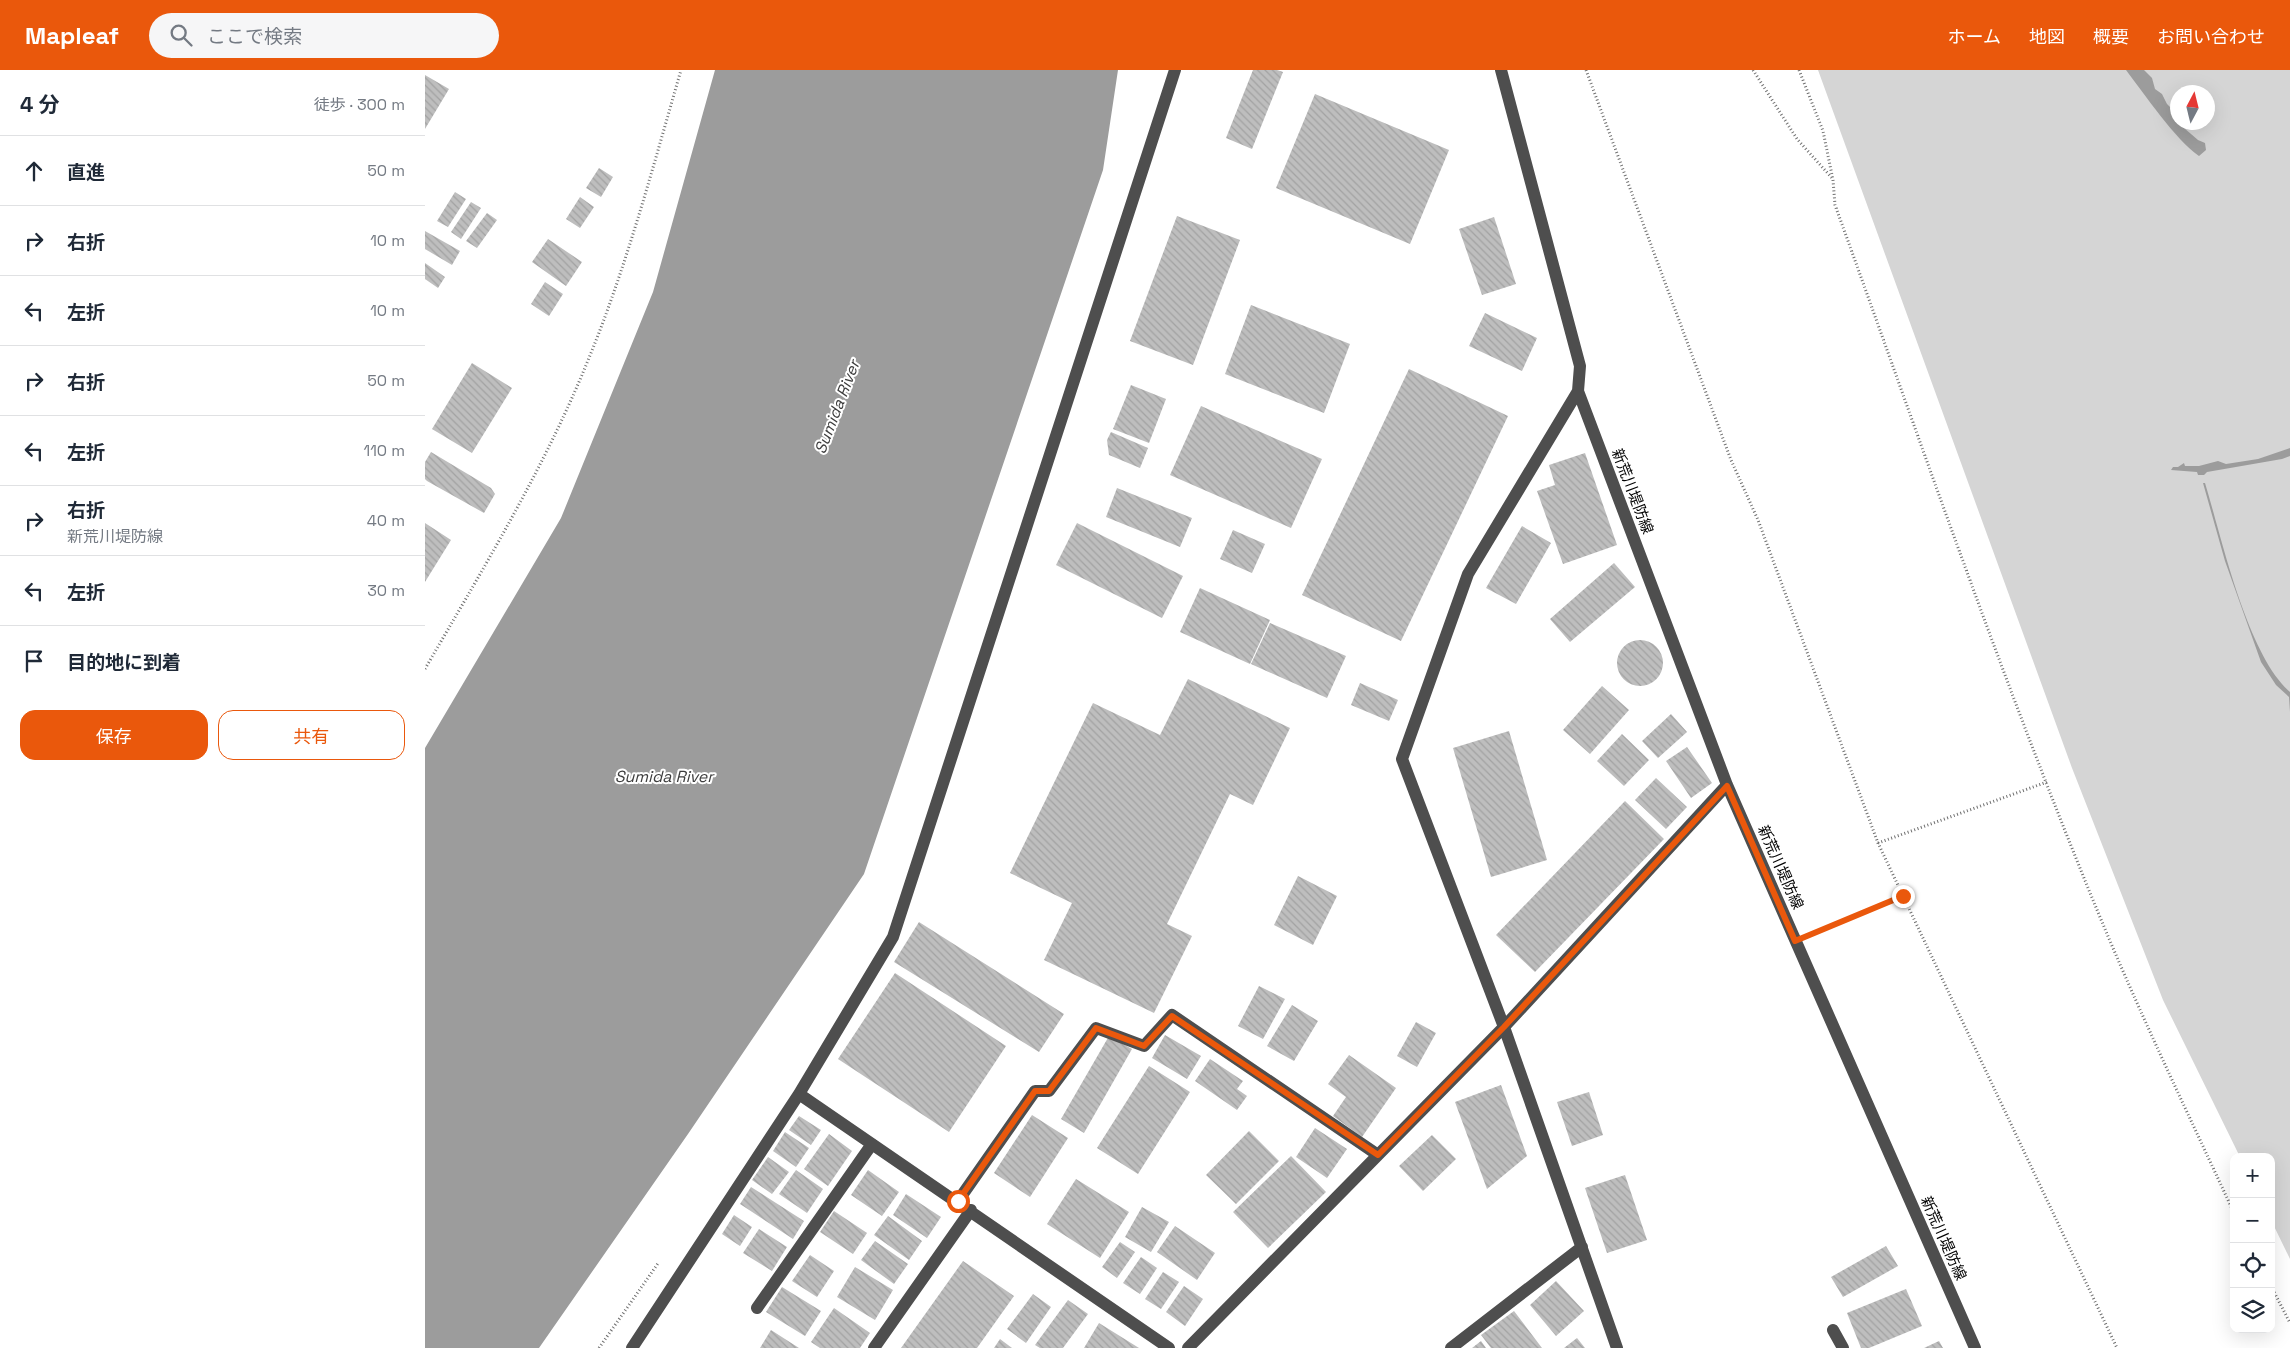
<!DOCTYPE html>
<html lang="ja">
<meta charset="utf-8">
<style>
body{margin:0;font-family:"Space Grotesk","Noto Sans JP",sans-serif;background:#f6f6f7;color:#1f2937}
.controls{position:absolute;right:15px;bottom:15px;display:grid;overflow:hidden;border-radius:10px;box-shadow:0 5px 20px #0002}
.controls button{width:45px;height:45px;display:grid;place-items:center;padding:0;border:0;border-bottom:1px solid #e0e1e3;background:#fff;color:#1f2937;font:25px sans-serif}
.compass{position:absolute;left:1745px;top:15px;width:45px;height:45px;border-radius:50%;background:#fff;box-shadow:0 5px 20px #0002;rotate:7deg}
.stop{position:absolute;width:15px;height:15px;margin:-11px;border:4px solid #ea580c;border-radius:50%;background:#fff}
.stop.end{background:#ea580c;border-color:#fff;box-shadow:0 1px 5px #0008}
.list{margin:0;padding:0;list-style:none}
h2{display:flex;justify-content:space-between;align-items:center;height:65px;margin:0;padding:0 20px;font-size:21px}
h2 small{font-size:16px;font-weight:400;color:#747a83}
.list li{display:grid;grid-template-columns:32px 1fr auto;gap:15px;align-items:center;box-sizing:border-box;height:70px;padding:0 20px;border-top:1px solid #e0e1e3}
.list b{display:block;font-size:19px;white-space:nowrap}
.list p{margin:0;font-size:16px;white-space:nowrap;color:#747a83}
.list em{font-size:16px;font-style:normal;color:#747a83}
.actions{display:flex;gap:10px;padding:15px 20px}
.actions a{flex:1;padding:11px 0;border:1px solid #ea580c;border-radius:15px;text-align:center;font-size:18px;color:#ea580c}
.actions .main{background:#ea580c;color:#fff}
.icon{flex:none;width:28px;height:28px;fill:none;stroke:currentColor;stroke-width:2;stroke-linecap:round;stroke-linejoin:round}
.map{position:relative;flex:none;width:1865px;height:1278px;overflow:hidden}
header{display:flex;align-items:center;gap:30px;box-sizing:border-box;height:70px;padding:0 25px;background:#ea580c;color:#fff}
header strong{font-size:24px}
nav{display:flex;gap:28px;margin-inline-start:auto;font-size:18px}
.search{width:350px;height:45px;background:#f6f6f7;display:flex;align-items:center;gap:12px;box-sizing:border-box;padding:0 18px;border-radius:28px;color:#747a83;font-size:19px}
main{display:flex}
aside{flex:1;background:#fff}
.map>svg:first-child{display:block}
.grass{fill:#d5d5d5;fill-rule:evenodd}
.water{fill:#9c9c9c}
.building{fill:url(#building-back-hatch)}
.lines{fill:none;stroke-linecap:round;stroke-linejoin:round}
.path{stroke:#707070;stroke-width:3;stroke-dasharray:1 2.5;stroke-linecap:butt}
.minor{stroke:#4e4e4e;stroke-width:12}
.route{stroke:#ea580c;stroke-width:6}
.labels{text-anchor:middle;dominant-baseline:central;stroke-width:4;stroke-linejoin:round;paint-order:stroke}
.street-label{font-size:15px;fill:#000;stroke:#fff}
.water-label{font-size:16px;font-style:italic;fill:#3d3d3d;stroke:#fff}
</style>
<header>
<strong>Mapleaf</strong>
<div class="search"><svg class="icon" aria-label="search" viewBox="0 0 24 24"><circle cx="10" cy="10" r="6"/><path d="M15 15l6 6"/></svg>ここで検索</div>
<nav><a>ホーム</a><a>地図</a><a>概要</a><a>お問い合わせ</a></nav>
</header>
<main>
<aside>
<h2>4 分<small>徒歩 · 300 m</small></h2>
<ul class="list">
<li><svg class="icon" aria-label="ahead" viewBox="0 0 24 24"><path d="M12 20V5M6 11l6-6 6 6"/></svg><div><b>直進</b></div><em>50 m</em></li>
<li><svg class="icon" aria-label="right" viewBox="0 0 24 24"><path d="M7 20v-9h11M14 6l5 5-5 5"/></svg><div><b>右折</b></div><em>10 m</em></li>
<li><svg class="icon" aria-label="left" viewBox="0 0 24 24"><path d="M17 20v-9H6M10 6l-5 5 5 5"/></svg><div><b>左折</b></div><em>10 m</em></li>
<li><svg class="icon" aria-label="right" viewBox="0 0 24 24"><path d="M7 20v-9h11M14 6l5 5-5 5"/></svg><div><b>右折</b></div><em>50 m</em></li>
<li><svg class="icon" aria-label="left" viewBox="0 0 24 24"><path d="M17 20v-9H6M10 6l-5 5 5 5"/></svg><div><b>左折</b></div><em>110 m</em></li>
<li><svg class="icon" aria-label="right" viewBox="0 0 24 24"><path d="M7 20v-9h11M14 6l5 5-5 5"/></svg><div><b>右折</b><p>新荒川堤防線</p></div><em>40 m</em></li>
<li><svg class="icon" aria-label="left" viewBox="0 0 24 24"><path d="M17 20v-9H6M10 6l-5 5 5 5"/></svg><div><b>左折</b></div><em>30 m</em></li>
<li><svg class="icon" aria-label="arrive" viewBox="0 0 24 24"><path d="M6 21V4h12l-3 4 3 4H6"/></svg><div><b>目的地に到着</b></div></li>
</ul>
<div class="actions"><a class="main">保存</a><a>共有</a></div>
</aside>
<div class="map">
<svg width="1865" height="1278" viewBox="0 0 1865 1278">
<defs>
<pattern id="building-back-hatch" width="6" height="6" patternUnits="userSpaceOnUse" patternTransform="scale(1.25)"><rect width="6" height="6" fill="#bebebe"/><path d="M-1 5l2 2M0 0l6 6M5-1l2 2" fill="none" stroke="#a2a2a2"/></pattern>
</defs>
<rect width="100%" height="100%" fill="#fff"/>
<path class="grass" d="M1393 0H1865V1189L1846 1150V1087H1815L1738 930 1647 698ZM1752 22H1782V52H1752Z"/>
<path class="water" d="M290 0H693L678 100 439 804 263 1064 114 1278H0V678L136 448 228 222Z
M1701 0H1719L1727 8 1730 19 1737 24 1742 34 1750 42 1752 52 1773 70 1780 73 1781 80 1774 86C1750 69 1720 25 1701 0Z
M1865 378V386L1857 389 1782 402 1779 405H1773L1772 402 1746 400 1748 397H1753L1759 393 1760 396H1774L1793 391 1801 394 1833 389Z
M1778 413H1780C1797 469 1822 584 1865 622V642L1864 627 1851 615 1836 592 1800 491Z"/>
<path class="building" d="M828 0H852L858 2 827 79 801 68Z
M0 5 24 19 0 59Z
M890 24 1024 80 985 174 851 118Z
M174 98 188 107 176 127 161 118Z
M30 122 41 129 23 157 12 151Z
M155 127 169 137 155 158 141 149Z
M46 132 56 138 36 169 26 162Z
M62 143 72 150 52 178 41 171Z
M752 146 815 170 768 295 705 271Z
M1069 147 1091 214 1057 225 1034 159Z
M0 161 35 181 27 195 0 179Z
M123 169 157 192 141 216 107 192Z
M0 193 20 207 13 218 0 209Z
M120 212 138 224 124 246 106 234Z
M826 235 925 274 899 343 800 304Z
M1060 243 1112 268 1097 301 1044 276Z
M47 293 87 318 47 383 7 359Z
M984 299 1083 346 976 571 877 525Z
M706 315 741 329 724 373 688 359Z
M776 336 897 389 866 458 745 405Z
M686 362 723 378 715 398 684 385 682 370Z
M6 382 66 418 70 424 59 443 2 411 0 409V392Z
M1160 383 1192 475 1138 494 1112 421 1130 415 1124 395Z
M692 418 767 448 755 477 681 447Z
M0 453 26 470 0 512Z
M652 453 758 506 737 548 631 495Z
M1097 456 1126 473 1091 534 1061 518Z
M808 460 840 474 827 503 795 489Z
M1189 493 1210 517 1145 572 1125 549Z
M775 518 845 550 825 594 755 562Z
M845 553 921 586 902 628 826 594Z
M1192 593a23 23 0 1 1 46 0a23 23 0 1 1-46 0Z
M763 609 865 658 828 735 805 724 742 854 767 866 729 943 619 890 647 833 585 803 668 633 735 665Z
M935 613 973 630 964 651 926 635Z
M1177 616 1204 640 1165 684 1138 660Z
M1246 644 1262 662 1233 688 1217 671Z
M1084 661 1122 790 1066 807 1028 678Z
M1197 664 1224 690 1199 716 1172 691Z
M1262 677 1287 713 1266 728 1241 691Z
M1231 708 1262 737 1241 759 1210 730Z
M1200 731 1239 769 1110 902 1071 865Z
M873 806 912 826 888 875 849 855Z
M494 852 639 944 614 982 469 892Z
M470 903 581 976 524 1062 413 989Z
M834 916 860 929 838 969 813 956Z
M867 935 893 951 869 991 842 976Z
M991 952 1011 963 992 997 972 986Z
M740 965 776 986 762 1009 727 988Z
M684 966 707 979 659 1063 636 1049Z
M924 985 971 1018 937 1067 908 1046 921 1027 903 1014Z
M785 989 818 1011 812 1019 822 1026 812 1040 770 1011Z
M724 996 765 1022 713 1104 672 1078Z
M1076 1015 1102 1086 1062 1119 1030 1032Z
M1164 1022 1178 1065 1147 1076 1132 1032Z
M607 1045 643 1068 605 1127 569 1103Z
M374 1046 396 1060 386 1075 364 1060Z
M890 1058 922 1079 902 1108 871 1087Z
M824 1061 854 1091 811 1134 781 1105Z
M360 1062 384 1078 371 1097 348 1081Z
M404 1064 427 1081 403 1116 379 1099Z
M1007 1065 1031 1089 998 1121 974 1096Z
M866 1086 901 1122 843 1178 808 1142Z
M343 1087 364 1102 347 1124 327 1110Z
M371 1100 398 1119 382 1143 354 1124Z
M443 1100 474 1122 457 1146 426 1125Z
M1200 1105 1222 1170 1182 1183 1160 1118Z
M651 1109 704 1142 675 1188 622 1154Z
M326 1117 379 1151 368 1169 315 1134Z
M481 1124 516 1147 502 1168 468 1145Z
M717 1137 744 1152 726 1182 700 1167Z
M409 1141 442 1163 428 1184 395 1162Z
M309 1145 327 1157 315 1176 297 1164Z
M463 1146 497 1171 484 1190 449 1165Z
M750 1156 790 1183 772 1210 732 1182Z
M334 1159 362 1177 347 1201 318 1183Z
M450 1171 483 1194 469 1214 436 1190Z
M695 1172 710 1182 692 1208 677 1197Z
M1461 1176 1473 1196 1418 1227 1406 1207Z
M385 1185 409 1201 392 1227 367 1211Z
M716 1187 732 1198 715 1224 698 1213Z
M538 1191 589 1226 552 1278H476Z
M430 1197 468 1220 450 1250 412 1227Z
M738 1202 754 1212 736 1239 720 1229Z
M1131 1211 1159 1241 1131 1266 1105 1235Z
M759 1216 778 1229 760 1256 741 1242Z
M357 1217 396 1241 380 1266 341 1242Z
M1481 1219 1497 1256 1444 1278H1436L1422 1243Z
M608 1224 626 1237 601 1273 582 1259Z
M643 1230 663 1244 638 1278H615L610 1275Z
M409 1238 445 1263 435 1278H395L386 1272Z
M1089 1241 1117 1278H1066L1056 1265Z
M674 1253 714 1278H659Z
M346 1260 374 1278H335Z
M1152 1268 1160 1278H1139Z
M575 1269 587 1278H569Z
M1056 1271 1061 1278H1047Z
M1514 1271 1518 1278H1499Z"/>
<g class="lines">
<path class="path" d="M1161 0 1306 390 1333 450 1453 773 1692 1278
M1328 0 1372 69 1407 108
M1374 0 1398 61 1408 110 1410 135C1494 367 1574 601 1668 830 1711 936 1761 1039 1809 1143
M0 599C59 497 120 397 164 288 202 195 228 97 256 0
M1453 773 1622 712
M1389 863 1478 826
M1846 1216 1865 1253
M174 1278 234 1192"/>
<path class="minor" d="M1076 0 1155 296 1153 321 1043 504 977 689 1079 957 1192 1278
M1153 321 1302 715 1550 1278
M374 1024 744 1278
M533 1131 610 1021H624L671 958 719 976 747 945 953 1085
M332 1238 447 1074
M1408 1260 1418 1278
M207 1278 374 1024 468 867 750 0
M449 1278 546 1140
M763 1278 1079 957 1302 715
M1026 1278 1157 1177"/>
</g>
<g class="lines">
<path class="route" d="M533 1131 610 1021H624L671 958 719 976 747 946 953 1085 1079 957 1302 716 1370 871 1478 826"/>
</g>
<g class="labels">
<g class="street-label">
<text transform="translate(1208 421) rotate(69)">新荒川堤防線</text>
<text transform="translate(1356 797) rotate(66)">新荒川堤防線</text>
<text transform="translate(1519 1168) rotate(66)">新荒川堤防線</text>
</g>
<g class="water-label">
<text transform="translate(412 337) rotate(-69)">Sumida River</text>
<text x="239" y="706">Sumida River</text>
</g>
</g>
</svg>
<div class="controls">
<button>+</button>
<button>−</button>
<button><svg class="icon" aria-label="locate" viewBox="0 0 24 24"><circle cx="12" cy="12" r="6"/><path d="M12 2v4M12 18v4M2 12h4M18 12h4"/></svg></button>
<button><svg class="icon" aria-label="layers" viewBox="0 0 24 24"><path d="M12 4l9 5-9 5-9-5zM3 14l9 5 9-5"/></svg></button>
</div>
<svg class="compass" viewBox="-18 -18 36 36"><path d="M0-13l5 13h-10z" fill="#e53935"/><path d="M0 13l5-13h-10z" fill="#747a83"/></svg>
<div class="stop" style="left:533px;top:1131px"></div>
<div class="stop end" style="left:1478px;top:826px"></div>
</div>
</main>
